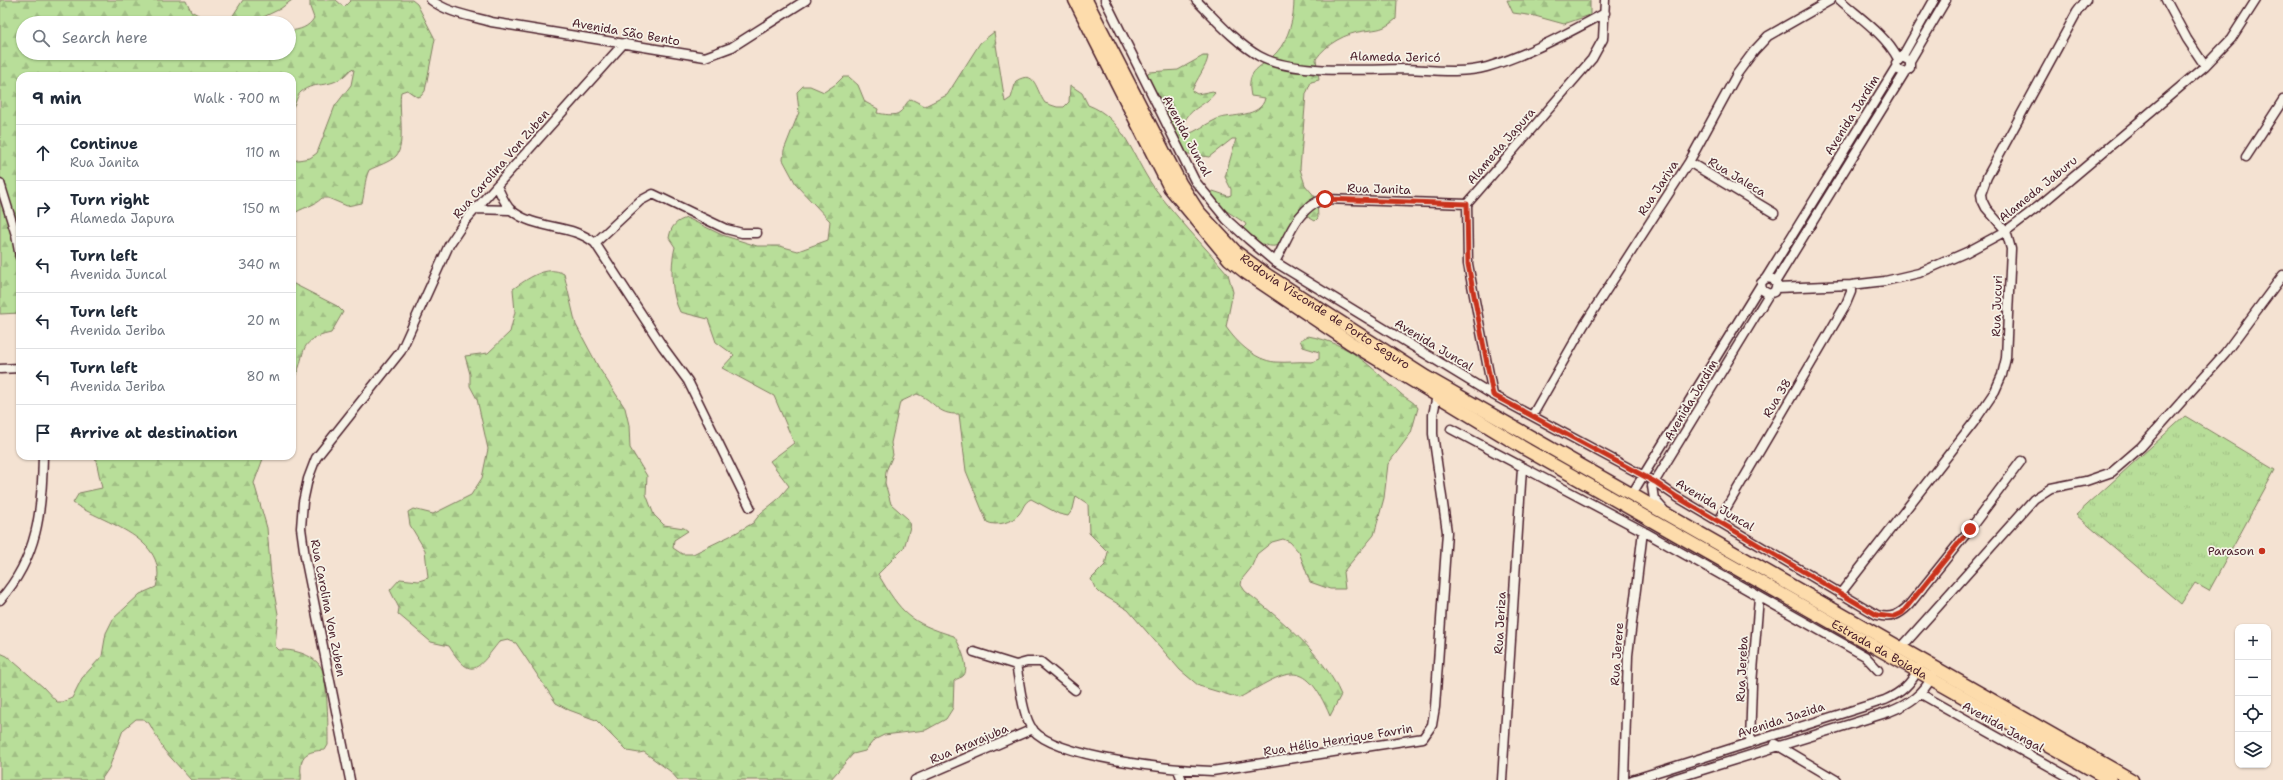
<!DOCTYPE html>
<meta charset="utf-8">
<style>
body{margin:0;font-family:"Shantell Sans",sans-serif;background:#f2f2f3;color:#1f2937}
.controls{position:absolute;right:12px;bottom:12px;display:grid;overflow:hidden;border-radius:8px;box-shadow:0 1px 3px #0004}
.controls button{width:36px;height:36px;display:grid;place-items:center;padding:0;border:0;border-bottom:1px solid #e0e1e3;background:#fff;color:#1f2937;font:20px sans-serif}
.stop{position:absolute;width:12px;height:12px;margin:-9px;border:3px solid #c8321e;border-radius:50%;background:#fff}
.stop.end{background:#c8321e;border-color:#fff;box-shadow:0 1px 4px #0008}
.list{margin:0;padding:0;list-style:none}
h2{display:flex;justify-content:space-between;align-items:center;height:52px;margin:0;padding:0 16px;font-size:17px}
h2 small{font-size:13px;font-weight:400;color:#747a83}
.list li{display:grid;grid-template-columns:26px 1fr auto;gap:12px;align-items:center;box-sizing:border-box;height:56px;padding:0 16px;border-top:1px solid #e0e1e3}
.list b{display:block;font-size:15px;white-space:nowrap}
.list p{margin:0;font-size:13px;white-space:nowrap;color:#747a83}
.list em{font-size:13px;font-style:normal;color:#747a83}
.icon{flex:none;width:22px;height:22px;fill:none;stroke:currentColor;stroke-width:2;stroke-linecap:round;stroke-linejoin:round}
.map{position:relative;flex:none;width:2283px;height:780px;overflow:hidden}
.search{position:absolute;background:#fff;box-shadow:0 1px 3px #0004;left:16px;top:16px;width:280px;height:44px;display:flex;align-items:center;gap:10px;box-sizing:border-box;padding:0 14px;border-radius:22px;color:#747a83;font-size:15px}
.panel{position:absolute;background:#fff;box-shadow:0 1px 3px #0004;left:16px;top:72px;width:280px;height:388px;border-radius:12px}
.map>svg:first-child{display:block}
.grass{fill:url(#grass-tufts);stroke:#817e62}
.forest{fill:url(#forest-firs);stroke:#817e62}
.lines{fill:none;stroke-linecap:round;stroke-linejoin:round}
.minor-casing{stroke:#4a1f2b;stroke-width:11}
.primary-casing{stroke:#4a1f2b;stroke-width:15}
.minor{stroke:#f7f3e8;stroke-width:8}
.primary{stroke:#fddcac;stroke-width:12}
.route{stroke:#c8321e;stroke-width:5}
.poi-dot{fill:#c8321e;stroke:#f7f3e8;stroke-width:1.5}
.labels{text-anchor:middle;dominant-baseline:central;stroke-width:3.5;stroke-linejoin:round;paint-order:stroke}
.street-label{font-size:12px;fill:#4a1f2b;stroke:#f7f3e8}
.poi-label{font-size:12px;fill:#4a1f2b;stroke:#f7f3e8;text-anchor:end}
</style>
<div class="map">
<svg width="2283" height="780" viewBox="0 0 2283 780">
<defs>
<pattern id="grass-tufts" width="24" height="20" patternUnits="userSpaceOnUse"><rect width="24" height="20" fill="#b8de99"/><path d="M3 7l-1-3M5 7V3M7 7l1-3M15 17l-1-3M17 17v-4M19 17l1-3" fill="none" stroke="#a0be84"/></pattern>
<pattern id="forest-firs" width="22" height="20" patternUnits="userSpaceOnUse"><rect width="22" height="20" fill="#b8de99"/><path d="M5 1l3.5 6h-7zM16 11l3.5 6h-7z" fill="#a0be84"/></pattern>
</defs>
<rect width="100%" height="100%" fill="#f4e2d2"/>
<filter id="ink" filterUnits="userSpaceOnUse"><feTurbulence type="fractalNoise" baseFrequency=".025" numOctaves="2"/><feDisplacementMap in="SourceGraphic" scale="8" xChannelSelector="R" yChannelSelector="G"/><feConvolveMatrix kernelMatrix="1 2 1 2 8 2 1 2 1" color-interpolation-filters="sRGB"/></filter>
<g filter="url(#ink)">
<path class="grass" d="M2185 416 2275 470 2209 591 2195 583 2181 604 2076 515Z"/>
<path class="forest" d="M0 0H186L191 11 213 23H23V53H289V31C300 30 309 27 314 18L310 7V0H336L344 7 351 0H412L417 4 435 39 425 91 421 96 417 97 407 90 401 92C398 106 406 146 396 156 390 162 377 166 369 170 364 181 365 192 362 203L347 206 328 198H322C313 207 302 207 292 215V161L310 158 317 153 335 106 351 85 354 70 351 69C332 92 316 79 301 92 297 95 296 104 292 108V76H20V313L0 314Z
M243 0H292L280 9 251 23H228Z
M1294 0H1397L1396 19C1383 30 1379 29 1364 31 1346 33 1326 44 1316 59L1319 80 1311 82 1306 94 1300 169 1305 185 1317 199 1318 218 1315 221 1303 214C1298 222 1291 238 1284 243 1270 252 1250 240 1243 228L1246 225 1245 223 1219 206 1212 194 1213 191 1228 196 1231 195V189L1225 177 1236 139H1232L1209 157 1182 153 1144 78 1149 72 1178 70 1203 56H1208C1207 67 1196 79 1192 91L1197 94 1213 91 1215 93C1203 108 1189 107 1182 127L1186 135C1197 131 1206 124 1217 119 1231 114 1261 118 1265 98L1251 96C1245 67 1262 69 1277 52 1289 38 1294 18 1294 0Z
M1507 0H1590V15L1564 24 1535 16 1513 13Z
M994 32 1005 102 1011 98 1016 81C1036 69 1035 89 1045 103L1057 107H1064L1069 102 1070 85 1082 93 1088 105C1124 118 1133 158 1153 186 1176 217 1203 245 1228 274L1233 292 1226 327C1237 343 1255 360 1275 362 1287 363 1299 361 1312 362L1319 359V352L1303 347 1300 340 1308 336C1352 344 1368 365 1400 393 1406 399 1414 401 1418 408L1411 433 1388 464 1384 498 1374 535 1343 572 1345 589H1330L1310 582 1299 552 1290 542 1283 539 1272 542 1257 554 1251 568 1242 579 1241 585 1245 591C1279 618 1324 654 1341 695L1330 716C1304 654 1286 672 1239 698L1199 686 1180 670 1128 610 1100 593 1095 588 1091 579 1105 565 1108 552 1089 533 1088 504 1076 496 1073 509 1068 516 1059 514 1031 499C1023 503 1024 508 1019 514 1013 522 996 527 987 522L966 471 959 414C936 415 936 401 917 394L900 402 891 443 893 455 886 471 885 483 891 504 908 519 910 527 904 548 878 574C901 613 910 623 954 636 959 643 970 667 964 675 962 678 957 678 954 681L953 708 946 719 926 730 884 735 874 740 865 751 853 754 830 780H678L670 771 644 752 639 753 627 751 596 720 569 710 556 703 516 643 508 640 499 642C478 668 472 683 449 646L431 642 398 614 399 608 390 590 400 579 419 581 428 578 425 550 410 525 408 512 413 509 433 514 471 495 482 478 488 449 477 399 470 386V374L465 356 488 353 510 332 515 312 513 289C527 279 547 264 564 274L576 325 599 368 625 408 629 425 630 448 647 476 646 494 654 515 664 525 684 528 688 531 674 540 673 548 682 554H693L734 534 753 523 761 513 777 500 789 486 770 461 794 443 774 396 722 368 734 355 716 342 708 319 680 312C671 294 670 267 675 247L669 238C671 226 676 221 687 218L722 235 757 246H780L798 251 828 240 830 221 797 186 783 160 784 150 799 112 797 92 803 86H810L824 92 836 84 843 77H849L858 85 865 102 878 109 877 113C883 114 895 117 900 112 905 108 905 103 911 99L925 106 947 95 980 43Z
M292 283 337 306 343 312 331 333C293 341 309 356 292 382Z
M95 456H264L254 483 267 528 271 576 278 614 275 646 279 650C292 649 313 654 321 667 328 681 328 728 328 745L325 750C313 751 301 752 301 767 300 771 302 775 301 780H191L164 750 149 723 143 719H136L123 730 109 768 101 780H0V653L7 656 43 687 57 702H63L72 698 82 678 102 656 106 633 113 619 140 594 156 587C170 537 104 524 73 503L79 493 102 488Z"/>
<g class="lines">
<defs>
<path id="minor" d="M431 0C448 13 471 16 491 22L705 57 732 47 806 0
M1105 0 1195 181 1227 220 1248 239 1275 262 1493 395 1655 482 1677 497 1877 615C1891 619 1899 615 1909 605L1970 529 2021 461
M1196 0C1216 20 1235 42 1259 56 1292 75 1367 69 1406 69 1431 70 1462 74 1487 67 1528 55 1568 33 1605 13
M1840 0C1860 18 1886 35 1898 59
M2166 0 2187 39 2205 66
M1902 57 1910 61V68L1905 72 1898 70 1896 63 1902 57 1934 0
M1910 61 1946 0
M2246 157 2283 100
M1689 162 1774 213
M0 183 16 235 20 257
M497 186C501 194 505 205 511 210 536 231 571 223 595 243L663 347 688 381 750 507
M474 209 510 210
M595 243 640 201 653 194 726 229 742 233H757
M1275 262C1288 239 1297 206 1325 199L1467 204
M1766 278 1773 279 1777 285 1774 292 1769 294 1762 290 1761 283 1766 278 1896 67
M1776 281 1905 72
M1776 288 1851 285 1885 281 1919 273 1967 252 2006 231 2039 206 2205 66 2231 39 2256 0
M0 369 20 368
M1493 395 1468 264 1467 204 1592 59 1603 39 1605 0
M1532 416 1584 325 1689 162 1737 74 1754 51 1768 36 1831 0
M1451 429 1643 531 1865 656 1878 670
M1633 495 1635 489 1760 286
M1663 509 1654 499 1652 486 1769 294
M1718 522 1846 304 1851 292V285
M1840 594 1974 422 1995 391 2002 375 2006 358 2011 249 2006 231 1986 208 1982 200 1981 194 1987 177 2077 12 2086 0
M0 600C38 557 42 511 43 456
M1900 649 2034 499 2051 488 2086 481 2112 472 2141 447 2225 353 2283 275
M974 652 1016 665 1027 662H1041L1075 690
M1016 665C1020 682 1022 716 1033 730 1057 758 1175 770 1212 771L1423 738 1432 725 1435 707 1447 532 1433 434V415L1437 395
M1921 694 2074 780
M1750 743 1752 684 1759 597
M1775 744 1836 780
M1178 770 1182 780
M350 780 305 557 301 528 303 502 308 479 316 458 401 351 449 245 465 221 624 43
M915 780 1033 729
M1502 780 1522 468
M1624 780 1628 655 1643 531
M1632 780 1885 700C1901 693 1911 684 1919 668
M1670 780 1889 712C1909 704 1923 695 1933 675"/>
<g id="primary">
<path id="s1" d="M1075 0 1170 188 1229 259 1245 272 1349 342 1527 450 2110 780"/>
<path id="s2" d="M1086 0 1180 183 1198 211 1236 252 1267 275 1426 377 2132 780"/>
</g>
</defs>
<use href="#minor" class="minor-casing"/>
<use href="#primary" class="primary-casing"/>
<use href="#minor" class="minor"/>
<use href="#primary" class="primary"/>
</g>
</g>
<g class="lines" filter="url(#ink)">
<path class="route" d="M1325 199 1467 204 1468 264 1493 395 1655 482 1677 497 1877 615 1893 617 1902 613 1970 529"/>
</g>
<circle class="poi-dot" cx="2262" cy="551" r="4"/>
<g class="labels">
<g class="street-label">
<text transform="translate(626 32) rotate(10)">Avenida São Bento</text>
<text transform="translate(1395 57) rotate(1)">Alameda Jericó</text>
<text transform="translate(1852 115) rotate(-58)">Avenida Jardim</text>
<text transform="translate(1187 136) rotate(62)">Avenida Juncal</text>
<text transform="translate(1501 146) rotate(-49)">Alameda Japura</text>
<text transform="translate(501 164) rotate(-49)">Rua Carolina Von Zuben</text>
<text transform="translate(1737 177) rotate(31)">Rua Jaleca</text>
<text transform="translate(1658 188) rotate(-57)">Rua Jariva</text>
<text transform="translate(1379 189) rotate(2)">Rua Janita</text>
<text transform="translate(2038 189) rotate(-39)">Alameda Jaburu</text>
<text transform="translate(1997 306) rotate(-88)">Rua Jucuri</text>
<text stroke="none"><textPath href="#s2" startOffset="402">Rodovia Visconde de Porto Seguro</textPath></text>
<text transform="translate(1434 345) rotate(31)">Avenida Juncal</text>
<text transform="translate(1777 398) rotate(-59)">Rua 38</text>
<text transform="translate(1691 400) rotate(-59)">Avenida Jardim</text>
<text transform="translate(1715 505) rotate(31)">Avenida Juncal</text>
<text transform="translate(328 608) rotate(79)">Rua Carolina Von Zuben</text>
<text transform="translate(1500 623) rotate(-87)">Rua Jeriza</text>
<text stroke="none"><textPath href="#s1" startOffset="1062">Estrada da Boiada</textPath></text>
<text transform="translate(1617 654) rotate(-86)">Rua Jerere</text>
<text transform="translate(1742 669) rotate(-87)">Rua Jereba</text>
<text transform="translate(1781 720) rotate(-18)">Avenida Jazida</text>
<text transform="translate(2003 727) rotate(29)">Avenida Jangal</text>
<text transform="translate(1338 740) rotate(-9)">Rua Hélio Henrique Favrin</text>
<text transform="translate(969 744) rotate(-23)">Rua Ararajuba</text>
</g>
<g class="poi-label">
<text x="2254" y="551">Parason</text>
</g>
</g>
</svg>
<div class="controls">
<button>+</button>
<button>−</button>
<button><svg class="icon" aria-label="locate" viewBox="0 0 24 24"><circle cx="12" cy="12" r="6"/><path d="M12 2v4M12 18v4M2 12h4M18 12h4"/></svg></button>
<button><svg class="icon" aria-label="layers" viewBox="0 0 24 24"><path d="M12 4l9 5-9 5-9-5zM3 14l9 5 9-5"/></svg></button>
</div>
<div class="stop" style="left:1325px;top:199px"></div>
<div class="stop end" style="left:1970px;top:529px"></div>
<div class="search"><svg class="icon" aria-label="search" viewBox="0 0 24 24"><circle cx="10" cy="10" r="6"/><path d="M15 15l6 6"/></svg>Search here</div>
<section class="panel">
<h2>9 min<small>Walk · 700 m</small></h2>
<ul class="list">
<li><svg class="icon" aria-label="ahead" viewBox="0 0 24 24"><path d="M12 20V5M6 11l6-6 6 6"/></svg><div><b>Continue</b><p>Rua Janita</p></div><em>110 m</em></li>
<li><svg class="icon" aria-label="right" viewBox="0 0 24 24"><path d="M7 20v-9h11M14 6l5 5-5 5"/></svg><div><b>Turn right</b><p>Alameda Japura</p></div><em>150 m</em></li>
<li><svg class="icon" aria-label="left" viewBox="0 0 24 24"><path d="M17 20v-9H6M10 6l-5 5 5 5"/></svg><div><b>Turn left</b><p>Avenida Juncal</p></div><em>340 m</em></li>
<li><svg class="icon" aria-label="left" viewBox="0 0 24 24"><path d="M17 20v-9H6M10 6l-5 5 5 5"/></svg><div><b>Turn left</b><p>Avenida Jeriba</p></div><em>20 m</em></li>
<li><svg class="icon" aria-label="left" viewBox="0 0 24 24"><path d="M17 20v-9H6M10 6l-5 5 5 5"/></svg><div><b>Turn left</b><p>Avenida Jeriba</p></div><em>80 m</em></li>
<li><svg class="icon" aria-label="arrive" viewBox="0 0 24 24"><path d="M6 21V4h12l-3 4 3 4H6"/></svg><div><b>Arrive at destination</b></div></li>
</ul>
</section>
</div>
